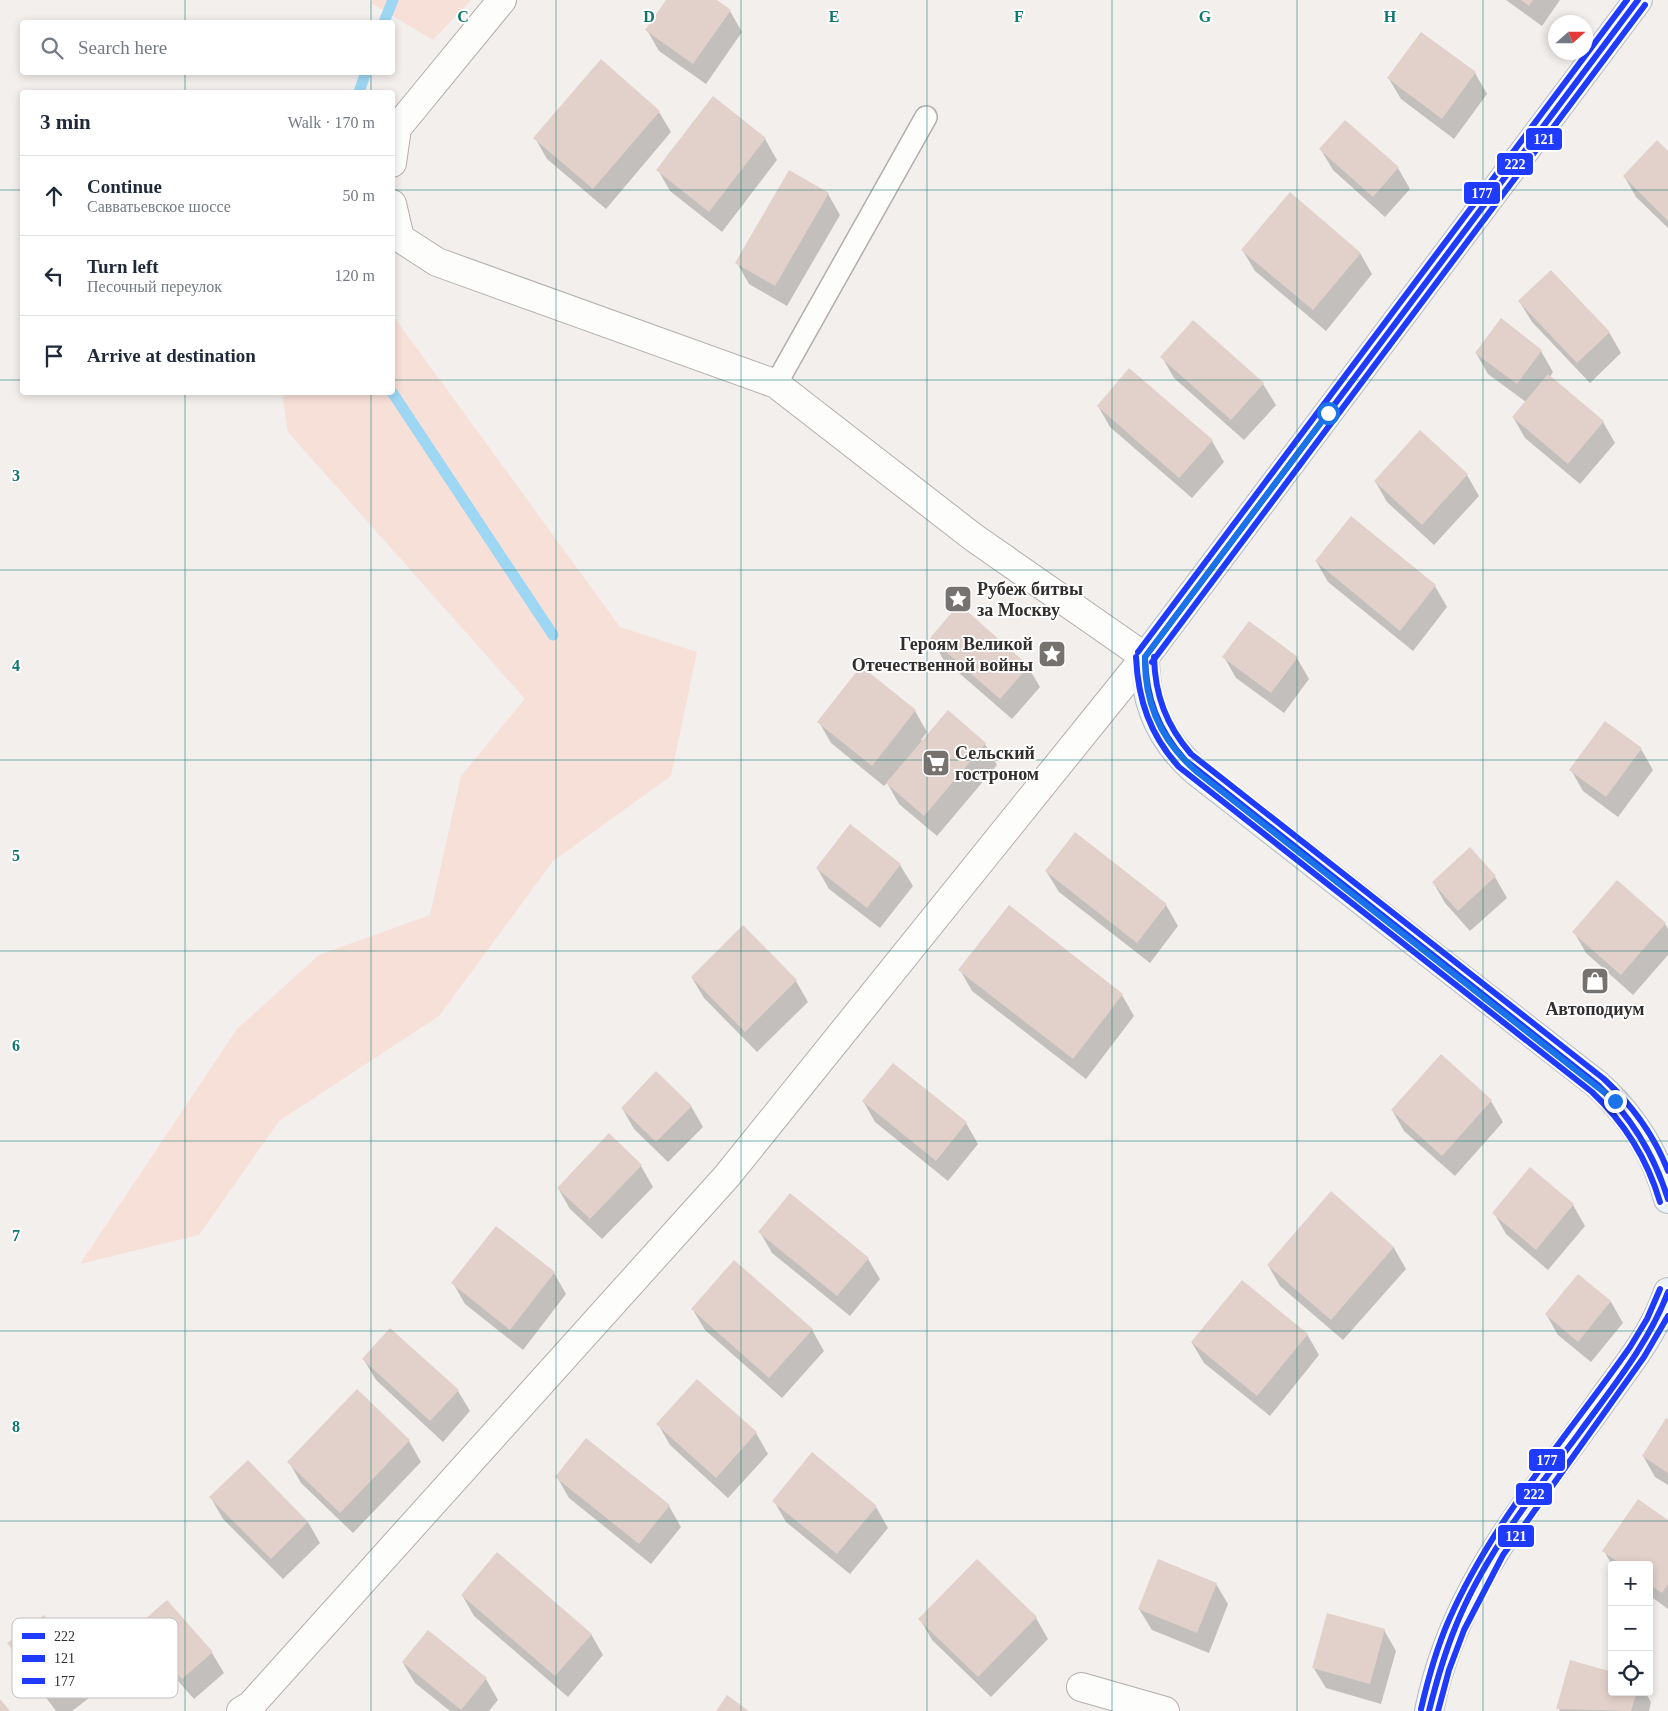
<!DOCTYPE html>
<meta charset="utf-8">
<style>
body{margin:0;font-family:Georgia,serif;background:#f2f2f3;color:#1f2937}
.controls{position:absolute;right:15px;bottom:15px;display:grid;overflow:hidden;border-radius:5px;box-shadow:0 2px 8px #0003}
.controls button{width:45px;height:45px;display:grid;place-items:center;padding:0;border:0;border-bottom:1px solid #e0e1e3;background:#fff;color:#1f2937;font:25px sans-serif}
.compass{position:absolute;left:1548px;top:15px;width:45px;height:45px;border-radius:50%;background:#fff;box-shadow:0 2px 8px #0003;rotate:69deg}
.stop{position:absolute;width:15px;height:15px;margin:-11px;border:4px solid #1a73e8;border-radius:50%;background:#fff}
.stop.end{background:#1a73e8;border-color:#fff;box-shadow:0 1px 5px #0008}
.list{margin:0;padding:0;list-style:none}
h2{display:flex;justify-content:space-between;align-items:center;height:65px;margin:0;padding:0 20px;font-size:21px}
h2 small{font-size:16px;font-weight:400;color:#747a83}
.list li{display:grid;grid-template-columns:32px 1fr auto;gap:15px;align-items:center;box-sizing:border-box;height:80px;padding:0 20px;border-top:1px solid #e0e1e3}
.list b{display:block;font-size:19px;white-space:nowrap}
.list p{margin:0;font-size:16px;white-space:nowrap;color:#747a83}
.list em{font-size:16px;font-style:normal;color:#747a83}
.icon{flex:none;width:28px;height:28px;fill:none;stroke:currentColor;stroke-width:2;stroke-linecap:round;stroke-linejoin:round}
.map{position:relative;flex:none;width:1668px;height:1711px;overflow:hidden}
.search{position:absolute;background:#fff;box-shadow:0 2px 8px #0003;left:20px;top:20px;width:375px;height:55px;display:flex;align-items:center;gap:12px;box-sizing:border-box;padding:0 18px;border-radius:5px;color:#747a83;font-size:19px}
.panel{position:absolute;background:#fff;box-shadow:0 2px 8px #0003;left:20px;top:90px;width:375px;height:305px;border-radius:5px}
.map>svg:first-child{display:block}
.green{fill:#f7e0d8}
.shadow{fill:#0003}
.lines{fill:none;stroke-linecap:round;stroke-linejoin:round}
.stream{stroke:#9dd7f4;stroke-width:11}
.building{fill:#e2d1ca}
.service-casing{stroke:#b1aead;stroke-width:24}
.minor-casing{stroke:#b1aead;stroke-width:30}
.primary-casing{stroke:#b4bcc0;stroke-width:30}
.service{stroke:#fdfdfc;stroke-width:21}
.minor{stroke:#fdfdfc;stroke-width:28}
.primary{stroke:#ecf2f5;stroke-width:28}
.bus-1-casing{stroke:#fff;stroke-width:10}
.bus-2-casing{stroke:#fff;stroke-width:10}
.bus-3-casing{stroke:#fff;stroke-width:10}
.bus-1{stroke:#1f3bff;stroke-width:6}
.bus-2{stroke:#1f3bff;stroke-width:6}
.bus-3{stroke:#1f3bff;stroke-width:6}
.route{stroke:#1a73e8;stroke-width:6}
.grid{fill:none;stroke:#0f766e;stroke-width:1;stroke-opacity:0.55}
.labels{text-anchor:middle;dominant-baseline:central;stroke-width:4;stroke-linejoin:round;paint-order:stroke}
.poi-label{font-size:18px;font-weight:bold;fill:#312e2d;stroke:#fff;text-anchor:start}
.key{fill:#fff;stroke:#c1c0c0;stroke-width:1}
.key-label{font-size:14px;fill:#312e2d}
.grid-label{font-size:16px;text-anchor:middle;font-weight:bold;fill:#0f766e;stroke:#fff;stroke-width:4;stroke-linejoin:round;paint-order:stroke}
.line-badge{stroke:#fff;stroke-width:2}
.badge-label{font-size:14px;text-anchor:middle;font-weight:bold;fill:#fff}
</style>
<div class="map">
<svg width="1668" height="1711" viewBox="0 0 1668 1711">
<rect width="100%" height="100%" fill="#f3efed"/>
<path class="green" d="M373 0H471L433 40 371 3Z
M393 312 394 317 620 627 697 652 671 776 553 861 439 1016 279 1121 199 1235 80 1264 237 1029 319 955 430 915 461 776 525 699 288 432 282 393 392 392Z"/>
<path class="shadow" d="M668 0H715L730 11 742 32 706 84 659 51 647 30Z
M1506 0H1560L1542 26Z
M1422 34 1475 73 1487 94 1454 139 1401 99 1389 79Z
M659 112 671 132 606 209 547 159 535 138Z
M765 139 777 160 722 232 670 191 658 170Z
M1321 150 1398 168 1410 189 1385 217 1333 170Z
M1668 153V228L1636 197 1624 176Z
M828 194 840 215 787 306 749 284 737 263Z
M1243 251 1360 253 1372 274 1326 331 1255 271Z
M1519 301 1609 332 1621 353 1590 383 1532 322Z
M1193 321 1263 384 1276 405 1244 440 1174 378 1162 357Z
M1541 351 1553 372 1550 377 1603 422 1615 443 1580 484 1525 438 1513 417 1526 402 1488 374 1476 353Z
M1098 406 1212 441 1224 462 1192 498 1110 427Z
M1467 475 1479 496 1434 545 1387 502 1375 481Z
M1352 518 1435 586 1447 607 1413 651 1328 582 1316 561Z
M931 638 1028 667 1040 687 1012 719 943 659Z
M1224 657 1297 658 1309 679 1284 713 1236 678Z
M862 668 915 711 927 732 921 740 923 741 948 712 985 744 997 765 937 836 899 804 887 783 884 786 831 743 819 722Z
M1641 749 1653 770 1618 817 1583 791 1571 770Z
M1470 849 1495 877 1507 898 1470 931 1445 903 1433 882Z
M900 865 913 886 880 928 829 889 817 868Z
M1046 871 1166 905 1178 926 1150 963 1059 892Z
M1009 907 1122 995 1134 1016 1086 1079 972 991 960 970Z
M1665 924 1668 929V955L1633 995 1586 953 1574 932Z
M743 927 796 981 808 1002 757 1052 704 998 692 978Z
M1441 1056 1491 1101 1503 1122 1455 1176 1404 1131 1392 1110Z
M863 1101 966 1123 978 1144 948 1181 875 1122Z
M691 1106 703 1127 668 1162 634 1129 622 1108Z
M609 1135 641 1166 653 1187 602 1239 570 1209 558 1188Z
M1530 1169 1573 1205 1585 1226 1548 1270 1506 1234 1494 1213Z
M1331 1193 1394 1248 1406 1269 1343 1340 1280 1286 1268 1265Z
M760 1232 868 1259 880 1279 850 1316 772 1253Z
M554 1273 566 1294 523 1350 465 1304 453 1283Z
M1578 1275 1611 1302 1623 1323 1591 1362 1558 1335 1546 1314Z
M693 1310 812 1330 824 1351 782 1398 705 1330Z
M1307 1334 1319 1355 1270 1416 1204 1363 1192 1343Z
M364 1360 458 1391 470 1411 443 1442 376 1380Z
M357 1391 409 1441 421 1462 353 1533 301 1483 289 1462Z
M1668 1420V1485L1655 1477 1643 1456Z
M658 1424 756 1433 768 1454 728 1498 670 1445Z
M557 1477 669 1506 681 1527 651 1564 569 1498Z
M211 1498 308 1522 320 1543 283 1579 223 1519Z
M774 1501 876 1507 888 1528 850 1574 786 1522Z
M1668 1522V1609L1649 1595V1565H1612L1604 1551Z
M977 1561 1036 1618 1048 1639 991 1697 932 1640 920 1619Z
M1216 1584 1228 1604 1209 1653 1152 1630 1139 1609Z
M462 1595 591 1634 603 1655 568 1697 474 1616Z
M137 1628 212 1653 224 1673 194 1699 149 1648Z
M1384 1630 1396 1651 1381 1704 1326 1688 1313 1667Z
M9 1643 85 1671 97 1692 72 1711H56L21 1664Z
M1571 1662 1612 1692H1645L1651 1702 1649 1711H1559Z
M403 1663 486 1679 498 1700 489 1711H450L415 1683Z"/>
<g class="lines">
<path class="stream" d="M384 22 393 0
M359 92 366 72
M392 392 553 635"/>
</g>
<path class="building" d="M666 0H717L731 10 693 64 645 30Z
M1521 0H1533L1529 6Z
M1421 32 1476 72 1442 119 1387 78Z
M601 59 660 111 593 189 533 138Z
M713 96 766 138 709 212 656 170Z
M1345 120 1399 167 1373 197 1319 149Z
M1657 140 1668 151V221L1623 176Z
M789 170 829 193 775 286 735 263Z
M1290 192 1361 253 1313 310 1241 250Z
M1551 270 1610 332 1577 363 1518 301Z
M1501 318 1542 350 1517 384 1475 353Z
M1193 320 1264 383 1231 420 1160 357Z
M1129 368 1213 440 1179 478 1097 406Z
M1548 374 1604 421 1568 464 1512 417Z
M1420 430 1468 474 1422 525 1374 481Z
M1351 516 1436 585 1400 631 1315 561Z
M959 604 1029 666 1000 699 930 638Z
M1249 621 1298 657 1271 693 1222 657Z
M861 666 916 710 872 766 817 722Z
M948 710 986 743 924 816 886 783Z
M1605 721 1642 748 1606 797 1569 770Z
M850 824 901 864 867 908 816 868Z
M1075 832 1167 904 1137 943 1045 871Z
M1470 847 1496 876 1458 911 1432 882Z
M1617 880 1666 923 1621 975 1572 932Z
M1009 905 1123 994 1073 1059 958 970Z
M743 925 797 980 745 1032 691 977Z
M1441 1054 1492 1100 1442 1156 1391 1110Z
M893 1063 967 1122 936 1161 862 1101Z
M656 1071 692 1106 656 1142 621 1108Z
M609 1133 642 1165 590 1219 557 1188Z
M1530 1167 1574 1204 1536 1250 1492 1213Z
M1331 1191 1394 1247 1331 1320 1267 1265Z
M790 1193 869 1258 837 1296 758 1232Z
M496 1226 555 1272 510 1330 451 1283Z
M734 1260 813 1329 769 1378 691 1309Z
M1578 1274 1611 1301 1578 1342 1545 1314Z
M1242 1280 1308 1334 1257 1396 1191 1342Z
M390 1328 459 1390 430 1421 362 1359Z
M697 1379 757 1432 716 1478 656 1424Z
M357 1389 410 1440 340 1513 287 1462Z
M1666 1418 1668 1419V1473L1642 1456Z
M586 1438 670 1505 639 1544 555 1477Z
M812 1452 877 1506 837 1554 772 1501Z
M248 1460 308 1522 271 1559 209 1497Z
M1638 1499 1668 1520V1584L1662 1593 1649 1584V1565H1622L1602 1551Z
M497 1552 592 1634 555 1676 461 1595Z
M977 1559 1037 1617 978 1677 918 1619Z
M1158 1559 1217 1583 1197 1633 1138 1609Z
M167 1600 213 1652 182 1679 136 1627Z
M1327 1613 1385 1629 1370 1684 1312 1668Z
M44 1615 86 1670 49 1699 7 1643Z
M428 1630 487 1678 461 1710 402 1662Z
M1570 1660 1612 1672V1692H1637L1631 1711 1556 1709Z
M727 1695 749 1711H716Z
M0 1699 10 1711H0Z"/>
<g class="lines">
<defs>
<path id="service" d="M776 384 926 117"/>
<path id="minor" d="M392 163 397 128 502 0
M1081 1687 1165 1711
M241 1711 251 1705 727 1176 1145 657 973 537 776 384 437 262 400 238 392 204"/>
<path id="primary" d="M1638 0 1145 657C1144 704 1162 742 1197 772L1598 1085C1633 1117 1656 1153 1668 1199
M1429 1711C1453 1590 1527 1505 1597 1408 1623 1371 1654 1335 1668 1292"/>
</defs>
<use href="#service" class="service-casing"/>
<use href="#minor" class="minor-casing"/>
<use href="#primary" class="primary-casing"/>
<use href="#service" class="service"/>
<use href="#minor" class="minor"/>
<use href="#primary" class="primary"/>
<defs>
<path id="bus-1" d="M1145 657 1638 0
M1145 657C1146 698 1158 730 1185 760L1598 1085C1632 1118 1654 1154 1668 1199
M1429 1711C1436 1683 1444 1655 1455 1628 1483 1557 1532 1496 1577 1436 1610 1390 1648 1345 1668 1292"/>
<path id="bus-2" d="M1136 657C1138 700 1150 735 1179 767L1592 1092C1625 1123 1647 1158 1660 1202
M1152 662 1645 5
M1438 1711 1449 1670 1464 1630 1503 1555 1644 1357 1668 1316"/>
<path id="bus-3" d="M1138 652 1627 0
M1154 657C1155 695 1166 725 1191 754L1604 1079C1632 1105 1654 1135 1668 1171
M1421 1709C1428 1679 1436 1650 1448 1622 1492 1521 1567 1437 1630 1347L1647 1319 1660 1289"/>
</defs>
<use href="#bus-1" class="bus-1-casing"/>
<use href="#bus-2" class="bus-2-casing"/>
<use href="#bus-3" class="bus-3-casing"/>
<use href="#bus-1" class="bus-1"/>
<use href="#bus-2" class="bus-2"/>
<use href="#bus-3" class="bus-3"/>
</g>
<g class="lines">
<path class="route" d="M1328 413 1145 657C1144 704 1162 742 1197 772L1615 1101"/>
</g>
<path class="grid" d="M185 0V22M371 0V22M556 0V1711M741 0V1711M927 0V1711M1112 0V1711M1297 0V1711M1483 0V1711M185 72V92M371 72V92M0 190H22M392 190H1668M0 380H22M392 380H1668M185 392V1711M371 392V1711M0 570H1668M0 760H1668M0 951H1668M0 1141H1668M0 1331H1668M0 1521H1668"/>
<defs>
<symbol id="sight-square" viewBox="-11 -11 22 22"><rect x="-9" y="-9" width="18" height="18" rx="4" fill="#757270" stroke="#fff"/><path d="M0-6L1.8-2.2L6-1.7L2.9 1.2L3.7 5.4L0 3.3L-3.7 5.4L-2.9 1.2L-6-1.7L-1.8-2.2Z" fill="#fff"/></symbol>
<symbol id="supermarket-square" viewBox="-11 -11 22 22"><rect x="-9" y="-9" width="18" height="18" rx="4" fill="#757270" stroke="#fff"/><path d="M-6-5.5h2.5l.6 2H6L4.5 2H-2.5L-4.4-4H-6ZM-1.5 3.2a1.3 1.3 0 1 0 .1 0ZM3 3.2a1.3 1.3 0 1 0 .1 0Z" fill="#fff"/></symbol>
<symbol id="shop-square" viewBox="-11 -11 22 22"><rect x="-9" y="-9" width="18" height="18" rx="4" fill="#757270" stroke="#fff"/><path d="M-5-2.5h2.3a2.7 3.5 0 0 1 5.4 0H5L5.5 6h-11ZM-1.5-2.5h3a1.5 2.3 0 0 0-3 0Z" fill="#fff"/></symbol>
</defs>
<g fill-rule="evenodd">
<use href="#sight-square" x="942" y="583" width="32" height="32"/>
<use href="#sight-square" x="1036" y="638" width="32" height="32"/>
<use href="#supermarket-square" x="920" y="747" width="32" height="32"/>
<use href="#shop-square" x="1579" y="965" width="32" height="32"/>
</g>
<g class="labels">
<g class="poi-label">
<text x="977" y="589">Рубеж битвы<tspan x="977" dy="21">за Москву</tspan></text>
<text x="1033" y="644" text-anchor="end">Героям Великой<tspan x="1033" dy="21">Отечественной войны</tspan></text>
<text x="955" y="753">Сельский<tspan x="955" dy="21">гостроном</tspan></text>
<text x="1595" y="1009" text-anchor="middle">Автоподиум</text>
</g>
</g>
<rect x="12" y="1618" width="166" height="80" rx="8" class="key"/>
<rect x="22" y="1633" width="23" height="6" fill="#1f3bff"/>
<rect x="22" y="1655" width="23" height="7" fill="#1f3bff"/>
<rect x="22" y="1678" width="23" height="6" fill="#1f3bff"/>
<g class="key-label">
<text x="54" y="1641">222</text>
<text x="54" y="1663">121</text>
<text x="54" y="1686">177</text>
</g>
<g class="grid-label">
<text x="463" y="22">C</text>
<text x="649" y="22">D</text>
<text x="834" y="22">E</text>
<text x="1019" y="22">F</text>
<text x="1205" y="22">G</text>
<text x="1390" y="22">H</text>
<text x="16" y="481">3</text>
<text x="16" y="671">4</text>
<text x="16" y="861">5</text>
<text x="16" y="1051">6</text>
<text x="16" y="1241">7</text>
<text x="16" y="1432">8</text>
</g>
<g class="line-badge">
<rect x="1525" y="127" width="38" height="24" rx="5" fill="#1f3bff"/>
<rect x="1496" y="152" width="38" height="24" rx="5" fill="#1f3bff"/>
<rect x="1463" y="181" width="38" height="24" rx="5" fill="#1f3bff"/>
<rect x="1528" y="1448" width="38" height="24" rx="5" fill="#1f3bff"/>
<rect x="1515" y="1482" width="38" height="24" rx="5" fill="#1f3bff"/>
<rect x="1497" y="1524" width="38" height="24" rx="5" fill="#1f3bff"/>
</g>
<g class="badge-label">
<text x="1544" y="144">121</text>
<text x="1515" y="169">222</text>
<text x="1482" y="198">177</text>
<text x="1547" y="1465">177</text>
<text x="1534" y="1499">222</text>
<text x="1516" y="1541">121</text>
</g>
</svg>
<div class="controls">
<button>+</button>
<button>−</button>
<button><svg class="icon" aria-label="locate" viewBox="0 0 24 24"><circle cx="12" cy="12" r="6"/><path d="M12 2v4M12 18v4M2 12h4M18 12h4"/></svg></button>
</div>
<svg class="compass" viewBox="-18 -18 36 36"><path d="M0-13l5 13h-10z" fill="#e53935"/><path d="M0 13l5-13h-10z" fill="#747a83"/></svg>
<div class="stop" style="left:1328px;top:413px"></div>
<div class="stop end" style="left:1615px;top:1101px"></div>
<div class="search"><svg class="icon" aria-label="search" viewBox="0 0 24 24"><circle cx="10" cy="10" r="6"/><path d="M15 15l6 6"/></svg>Search here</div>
<section class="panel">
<h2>3 min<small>Walk · 170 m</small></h2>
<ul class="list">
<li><svg class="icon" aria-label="ahead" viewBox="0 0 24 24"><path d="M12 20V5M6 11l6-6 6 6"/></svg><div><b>Continue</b><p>Савватьевское шоссе</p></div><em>50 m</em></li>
<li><svg class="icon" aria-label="left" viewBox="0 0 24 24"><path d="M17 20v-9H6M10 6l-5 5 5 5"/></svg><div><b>Turn left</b><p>Песочный переулок</p></div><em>120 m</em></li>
<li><svg class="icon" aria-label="arrive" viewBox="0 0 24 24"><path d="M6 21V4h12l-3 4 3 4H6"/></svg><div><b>Arrive at destination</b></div></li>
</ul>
</section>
</div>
